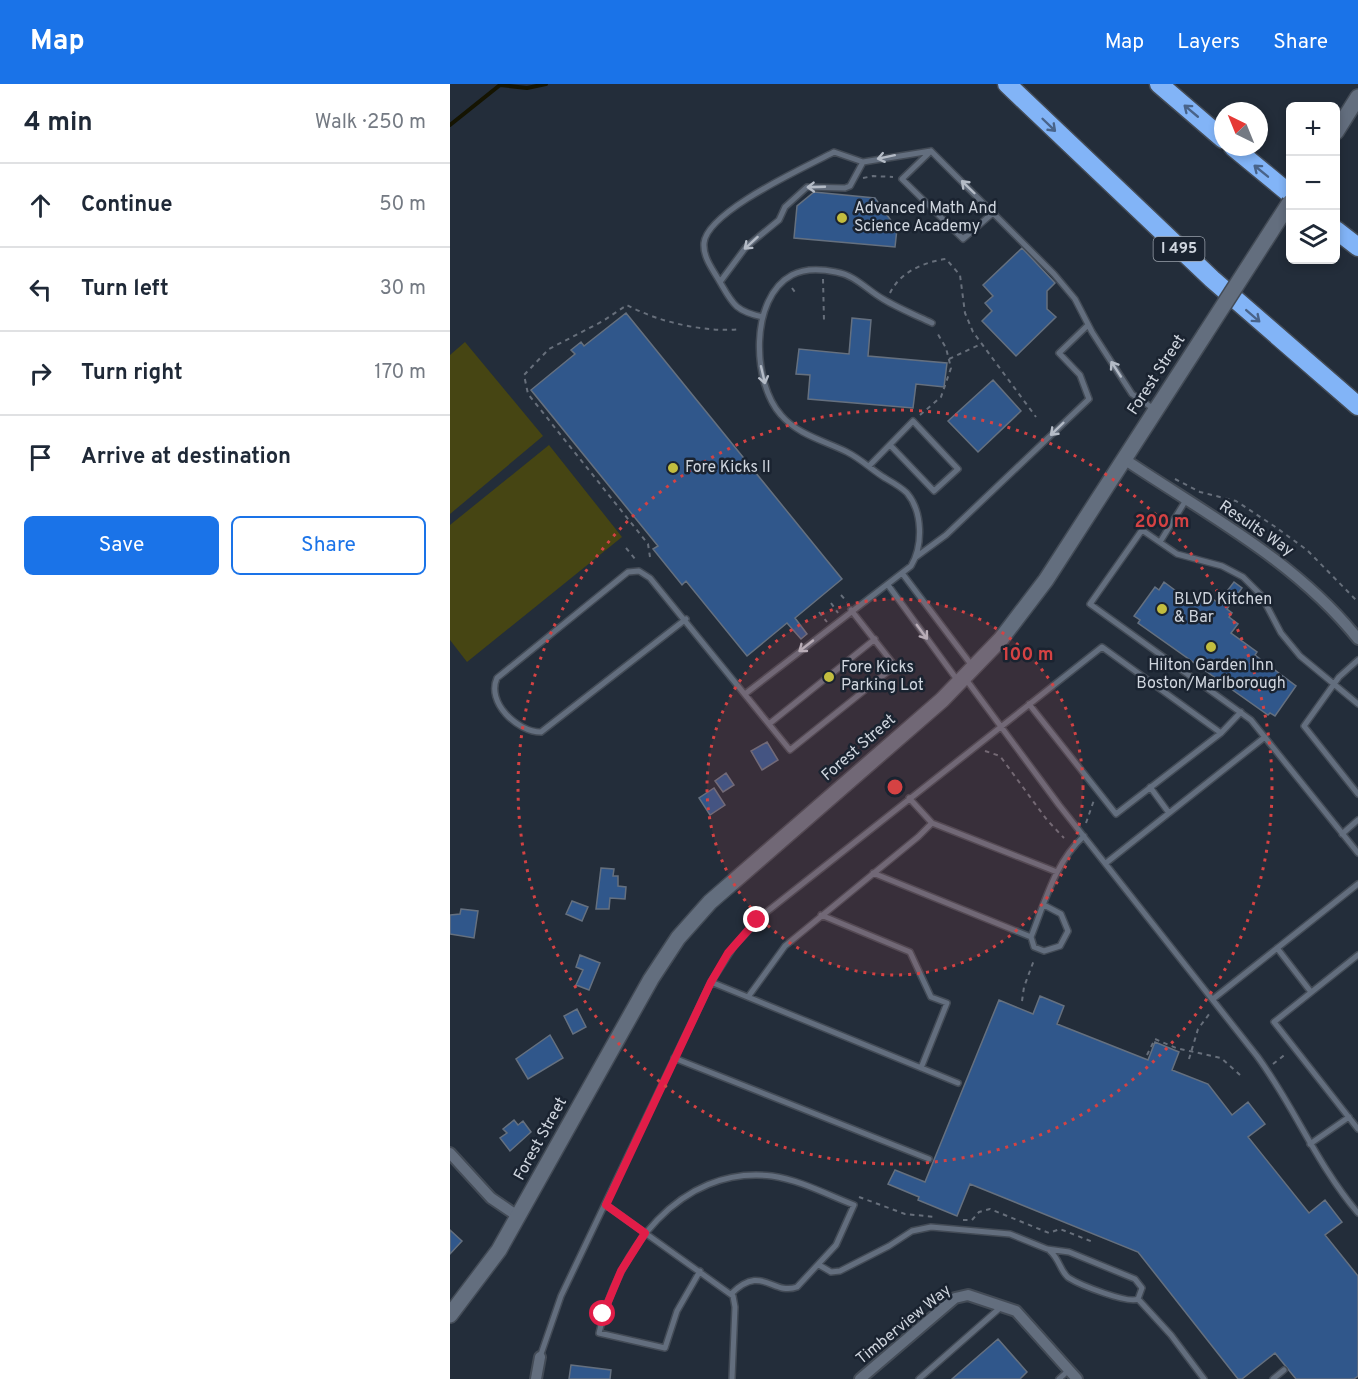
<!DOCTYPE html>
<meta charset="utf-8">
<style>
body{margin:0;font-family:Overpass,sans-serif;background:#f2f2f3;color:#1f2937}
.controls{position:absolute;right:18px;top:18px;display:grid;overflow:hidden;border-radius:9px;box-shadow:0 3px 9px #0003}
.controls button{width:54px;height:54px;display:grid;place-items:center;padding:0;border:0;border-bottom:2px solid #e0e1e3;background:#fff;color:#1f2937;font:30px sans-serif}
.compass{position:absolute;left:764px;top:18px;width:54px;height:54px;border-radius:50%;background:#fff;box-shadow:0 3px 9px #0003;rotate:317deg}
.stop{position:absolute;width:18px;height:18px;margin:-14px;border:4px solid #e11d48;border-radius:50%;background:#fff}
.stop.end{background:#e11d48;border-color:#fff;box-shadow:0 2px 6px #0008}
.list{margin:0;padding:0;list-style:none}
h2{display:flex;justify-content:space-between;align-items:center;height:78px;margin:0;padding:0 24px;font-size:26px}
h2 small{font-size:20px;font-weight:400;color:#747a83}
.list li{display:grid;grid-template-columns:39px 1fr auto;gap:18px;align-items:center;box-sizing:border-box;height:84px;padding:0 24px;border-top:2px solid #e0e1e3}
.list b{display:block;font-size:22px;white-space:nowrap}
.list em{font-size:20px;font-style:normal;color:#747a83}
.actions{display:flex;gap:12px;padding:18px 24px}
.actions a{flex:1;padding:14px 0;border:2px solid #1a73e8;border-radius:9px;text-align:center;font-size:21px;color:#1a73e8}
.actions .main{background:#1a73e8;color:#fff}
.icon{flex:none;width:33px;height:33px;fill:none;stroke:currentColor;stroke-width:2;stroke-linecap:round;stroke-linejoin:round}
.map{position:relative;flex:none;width:908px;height:1295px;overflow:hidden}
header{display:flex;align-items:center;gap:36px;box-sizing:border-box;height:84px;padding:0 30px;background:#1a73e8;color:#fff}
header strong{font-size:28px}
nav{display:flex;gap:33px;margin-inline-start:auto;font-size:21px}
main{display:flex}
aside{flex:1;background:#fff}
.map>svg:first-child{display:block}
.green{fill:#464513}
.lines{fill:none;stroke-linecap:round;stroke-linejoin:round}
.stream{stroke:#151401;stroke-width:4}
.building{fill:#30578b;stroke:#65707f;stroke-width:1.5}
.lane-casing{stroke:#434b56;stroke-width:8}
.street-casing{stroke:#434b56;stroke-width:14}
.secondary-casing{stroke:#434b56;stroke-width:18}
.highway-casing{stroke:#434b56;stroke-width:21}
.path{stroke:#676f7b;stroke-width:2;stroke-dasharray:4.5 4.5;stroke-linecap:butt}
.lane{stroke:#636e7e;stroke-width:5}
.street{stroke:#636e7e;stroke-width:10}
.secondary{stroke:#636e7e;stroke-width:15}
.highway{stroke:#82b4f7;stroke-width:18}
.secondary-bridge-casing{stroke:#434b56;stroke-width:18;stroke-linecap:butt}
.secondary-bridge{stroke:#636e7e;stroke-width:15}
.oneway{stroke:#49648a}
.oneway2{stroke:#b4bbc6}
.route{stroke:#e11d48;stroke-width:8}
.ring{fill:none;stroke:#d54243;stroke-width:3;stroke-dasharray:3 6}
.poi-dot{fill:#c2bd3f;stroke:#1a2330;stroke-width:2}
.labels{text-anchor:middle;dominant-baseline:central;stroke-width:5;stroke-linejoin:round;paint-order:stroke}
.shield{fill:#1a2330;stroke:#99a0aa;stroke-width:1.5}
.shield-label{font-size:15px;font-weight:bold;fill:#cfd5de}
.poi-label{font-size:16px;fill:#cfd5de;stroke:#1a2330;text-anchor:start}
.street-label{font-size:16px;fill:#cfd5de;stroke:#1a2330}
.centre{fill:#d54243;stroke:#1a2330;stroke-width:3}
.ring-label{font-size:18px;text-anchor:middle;font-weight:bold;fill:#d54243;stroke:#1a2330;stroke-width:5;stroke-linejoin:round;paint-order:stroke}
</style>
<header>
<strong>Map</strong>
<nav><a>Map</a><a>Layers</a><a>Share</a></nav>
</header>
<main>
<aside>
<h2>4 min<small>Walk · 250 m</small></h2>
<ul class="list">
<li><svg class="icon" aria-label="ahead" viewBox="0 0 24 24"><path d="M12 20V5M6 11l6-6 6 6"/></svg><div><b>Continue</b></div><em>50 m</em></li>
<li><svg class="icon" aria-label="left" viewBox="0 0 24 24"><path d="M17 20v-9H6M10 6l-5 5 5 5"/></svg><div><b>Turn left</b></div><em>30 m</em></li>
<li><svg class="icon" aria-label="right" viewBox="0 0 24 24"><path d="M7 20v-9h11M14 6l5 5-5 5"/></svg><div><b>Turn right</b></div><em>170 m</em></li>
<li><svg class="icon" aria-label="arrive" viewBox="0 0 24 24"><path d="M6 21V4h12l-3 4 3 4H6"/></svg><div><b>Arrive at destination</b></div></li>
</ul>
<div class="actions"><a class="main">Save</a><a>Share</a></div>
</aside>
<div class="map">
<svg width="908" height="1295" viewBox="0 0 908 1295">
<rect width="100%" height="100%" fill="#232d3a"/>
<path class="green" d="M15 258 93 352 0 430V271Z
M99 361 172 453 17 578 0 556V441Z"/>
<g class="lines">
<path class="stream" d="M0 41 50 1 77 4 96 0"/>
</g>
<path class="building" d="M364 108 425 114 447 145 445 163 344 154 347 122Z
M572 164 605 199 597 207V225L606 233 566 272 532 237 542 227 535 219 543 212 533 201Z
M176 229 392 495 345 534 357 550 351 555 337 539 297 572 236 497 232 501 203 465 208 462 81 306 125 270 121 266 131 258 134 262Z
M402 234 421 236 418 272 497 279 494 303 466 300 463 324 358 315 360 291 346 290 349 265 399 270Z
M543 296 571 327 528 368 498 337Z
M714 498 745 521 751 513 759 520 763 515 768 519 784 498 792 504 777 525 782 529 779 533 788 540 781 549 807 568 805 571 846 602 825 632 820 629 818 631 688 539 690 536 684 532 705 503 709 506Z
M317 658 328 676 312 686 301 667Z
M276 689 284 701 273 708 265 697Z
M264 704 275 721 260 731 249 714Z
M151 784 164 785 163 792H168V802L176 803 175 815 160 814 159 825H146Z
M122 817 138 823 132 837 116 830Z
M11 825 28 827 24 854 0 850V831L10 830Z
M130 871 150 879 139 906 126 901 133 886 126 883Z
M590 912 614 922 607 940 698 976 705 958 729 968 722 986 758 1000 782 1031 798 1018 815 1040 798 1053 859 1129 875 1116 892 1138 875 1151 908 1192V1292L904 1295H846L825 1269 792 1295H788L688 1168 520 1100 507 1132 468 1116 469 1113 438 1100 445 1086 475 1098 549 916 583 930Z
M127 925 136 943 123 950 114 932Z
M100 951 113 974 78 995 66 975Z
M64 1036 68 1041 73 1037 81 1048 60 1067 50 1054 57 1049 53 1045Z
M0 1146 12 1157 0 1170Z
M548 1255 577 1288 570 1295H502Z
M121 1281 161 1286 160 1295H119Z"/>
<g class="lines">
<defs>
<path id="lane" d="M481 67 452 95 513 155 544 128
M270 198 296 163 329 136 335 123 357 103 395 104 400 102 413 78 481 67 604 190 625 215 642 248 682 310 704 325
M313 233C283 227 282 218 267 193 261 183 253 172 254 159 257 127 356 83 384 68L413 78
M419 382 463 337 508 385 484 407 440 361
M710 458 736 416
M466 473 496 451 639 315 630 291 609 269 638 241
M452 489 523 583
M438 501 508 597
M236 535 91 648C67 648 36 618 47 594L178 488 189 487 200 494 340 666 445 582 401 526
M908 576 889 593 854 642 908 710
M515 594 609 721 807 972C844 1022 867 1081 908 1129
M295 610 461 482C473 462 473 428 457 409 451 403 442 398 435 394 422 386 411 375 397 368 375 357 348 351 331 331 302 299 299 214 342 191 355 184 372 185 386 188 405 191 417 206 433 215 448 224 465 231 482 239
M579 620 666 730 771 649 791 628
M908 620 850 572 831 549 811 511 793 493 772 482 727 470 692 446 640 520 801 636 908 769
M319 640 425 555
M700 703 719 729
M459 714 482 739 607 788
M892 750 908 736
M656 779 815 653
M423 789 581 853
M594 821 611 830 618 847 610 862 594 867 584 863 581 853C595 818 605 778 634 752
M371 831 460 868 481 913 497 919 471 984
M827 864 861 908
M908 871 824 938 908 1045
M261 898 508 999
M298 913 335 862 468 753 482 739
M763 915 908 800
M224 974 479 1075
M860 1060 899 1033
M156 1121 283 1212 285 1223 282 1294
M600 1167C609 1174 611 1189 619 1194 630 1201 678 1220 688 1215L721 1251 754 1295
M369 1181 381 1188 390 1187 439 1162 462 1147 481 1143 560 1150 597 1165 619 1168 685 1195 692 1204 688 1215
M250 1187 227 1227 215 1264 149 1249C167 1168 229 1081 322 1092 350 1096 378 1111 404 1121L386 1161 347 1203C322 1212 312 1179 281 1210
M90 1273 111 1212 261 898 284 862 314 830 652 563 771 649
M469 1295 551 1223
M609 1295 619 1286
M823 1295 834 1286"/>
<path id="street" d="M674 375C756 430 846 477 908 555
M0 1069 41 1114 69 1133
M86 1295 90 1273
M410 1295 505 1214 518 1211 566 1227 627 1295"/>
<path id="secondary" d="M886 48 908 13
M0 1231 49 1166 201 895 228 854 260 818 492 616 551 555 596 496 755 250"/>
<path id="highway" d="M557 0 762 195 908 322
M709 0 773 55
M783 63 840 110
M886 146 908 163"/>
</defs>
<use href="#lane" class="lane-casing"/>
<use href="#street" class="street-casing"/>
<use href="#secondary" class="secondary-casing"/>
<use href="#highway" class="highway-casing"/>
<path class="path" d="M413 94 423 92 443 93
M373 195 374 237
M342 204 347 211
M440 209C450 188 474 178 496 175L510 191 515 229 523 248 586 333
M499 275 531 260
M470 331 491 313 501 284 496 264 486 247
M725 395 750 408 786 417 824 442 857 466 908 518
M176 464 185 475
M200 473 198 460 78 310 74 291 99 265 153 237 177 221C208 238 256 249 290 245
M391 511 397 518
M381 519 388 529
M369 528 377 538
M535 667 550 672 597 736 614 754
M636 739 644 716
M572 917 574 903 584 876
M697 971 705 955 726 964 771 974 790 991
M739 975 748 945 760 929
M823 980 837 969
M409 1113 455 1130 486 1133
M513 1136H522L529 1128 540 1125 599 1149 610 1145 643 1158"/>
<use href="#lane" class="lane"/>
<use href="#street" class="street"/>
<use href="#secondary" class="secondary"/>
<use href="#highway" class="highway"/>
<defs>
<path id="secondary-bridge" d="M755 250 840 118"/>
</defs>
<use href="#secondary-bridge" class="secondary-bridge-casing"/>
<use href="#secondary-bridge" class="secondary-bridge"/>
</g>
<defs><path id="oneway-shaft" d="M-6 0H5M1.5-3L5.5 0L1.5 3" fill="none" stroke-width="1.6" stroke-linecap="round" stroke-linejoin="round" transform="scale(1.5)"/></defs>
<g class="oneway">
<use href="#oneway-shaft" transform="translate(741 27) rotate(-140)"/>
<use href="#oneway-shaft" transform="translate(599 41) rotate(44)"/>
<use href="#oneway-shaft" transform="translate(811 87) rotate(-141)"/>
<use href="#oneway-shaft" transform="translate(803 232) rotate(41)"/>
</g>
<g class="oneway2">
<use href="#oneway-shaft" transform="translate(436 73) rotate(168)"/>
<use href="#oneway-shaft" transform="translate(366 103) rotate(178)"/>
<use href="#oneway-shaft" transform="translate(518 103) rotate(-136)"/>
<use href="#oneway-shaft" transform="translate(301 159) rotate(138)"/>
<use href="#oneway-shaft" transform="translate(666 285) rotate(-123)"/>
<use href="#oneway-shaft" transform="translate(313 291) rotate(77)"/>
<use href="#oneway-shaft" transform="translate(607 345) rotate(136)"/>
<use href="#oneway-shaft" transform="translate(472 548) rotate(54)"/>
<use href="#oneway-shaft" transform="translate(356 562) rotate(142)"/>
</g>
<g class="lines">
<path class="route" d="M153 1230 171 1187 195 1149 156 1121 261 898 278 869 307 836"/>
</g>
<circle cx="445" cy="703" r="188" fill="#d54243" fill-opacity=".12"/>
<g class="ring">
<circle cx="445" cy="703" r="188"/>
<circle cx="445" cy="703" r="377"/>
</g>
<g class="poi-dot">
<circle cx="392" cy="134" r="6"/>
<circle cx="223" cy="384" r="6"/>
<circle cx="712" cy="525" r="6"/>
<circle cx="761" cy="563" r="6"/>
<circle cx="379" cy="593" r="6"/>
</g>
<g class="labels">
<rect class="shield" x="703.5" y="153" width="51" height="24" rx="4.5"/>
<g class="shield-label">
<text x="729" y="165">I 495</text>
</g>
<g class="poi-label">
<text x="404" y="125">Advanced Math And<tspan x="404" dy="18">Science Academy</tspan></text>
<text x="235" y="384">Fore Kicks II</text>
<text x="724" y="516">BLVD Kitchen<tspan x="724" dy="18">&amp; Bar</tspan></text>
<text x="761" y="582" text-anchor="middle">Hilton Garden Inn<tspan x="761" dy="18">Boston/Marlborough</tspan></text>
<text x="391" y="584">Fore Kicks<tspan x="391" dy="18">Parking Lot</tspan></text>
</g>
<g class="street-label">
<text transform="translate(707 291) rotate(-57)">Forest Street</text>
<text transform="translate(806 445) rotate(34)">Results Way</text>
<text transform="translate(409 664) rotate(-41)">Forest Street</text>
<text transform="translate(91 1055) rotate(-61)">Forest Street</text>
<text transform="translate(454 1241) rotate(-39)">Timberview Way</text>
</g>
</g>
<circle cx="445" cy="703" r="9" class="centre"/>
<g class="ring-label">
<text x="712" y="443">200 m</text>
<text x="578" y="576">100 m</text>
</g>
</svg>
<div class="controls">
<button>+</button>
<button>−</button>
<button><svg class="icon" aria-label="layers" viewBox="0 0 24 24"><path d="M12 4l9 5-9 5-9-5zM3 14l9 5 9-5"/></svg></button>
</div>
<svg class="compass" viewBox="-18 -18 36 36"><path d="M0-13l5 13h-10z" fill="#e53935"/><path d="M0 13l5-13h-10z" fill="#747a83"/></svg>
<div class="stop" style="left:153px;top:1230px"></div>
<div class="stop end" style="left:307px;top:836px"></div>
</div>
</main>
